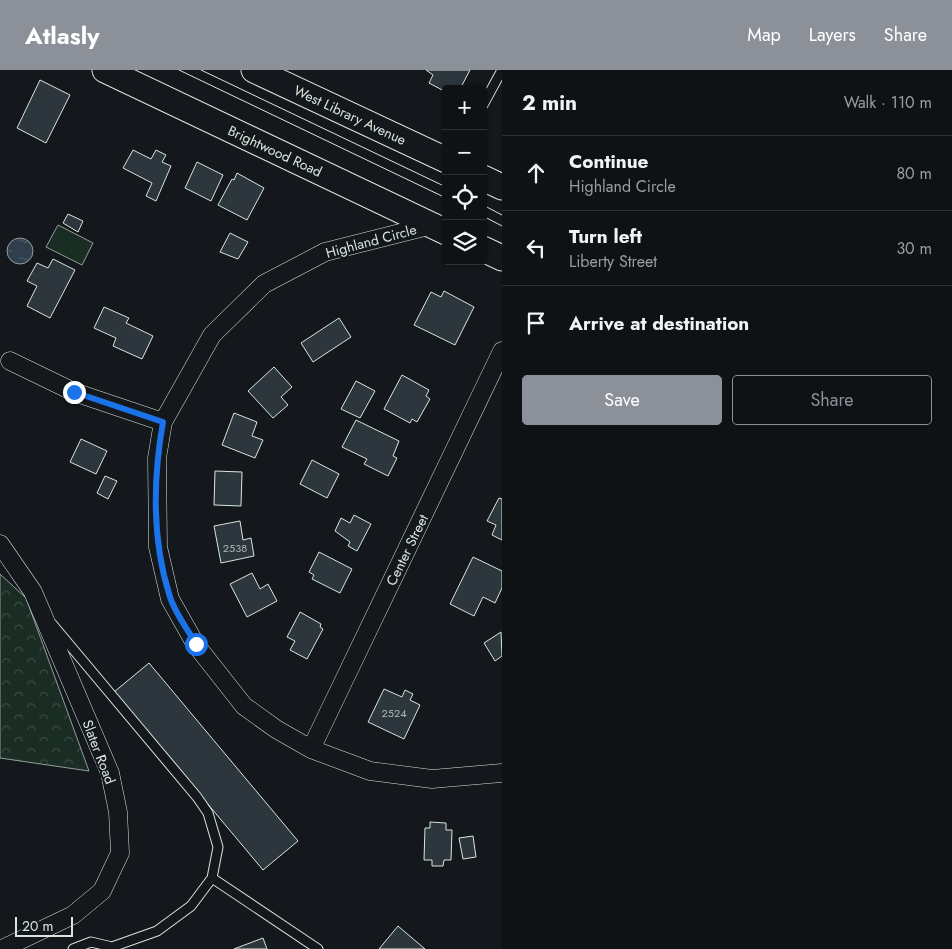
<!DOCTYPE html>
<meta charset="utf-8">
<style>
body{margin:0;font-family:Jost,sans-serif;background:#181b1e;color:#f1f3f6}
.controls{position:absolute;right:15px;top:15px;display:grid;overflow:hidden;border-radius:5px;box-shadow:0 1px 4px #0004}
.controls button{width:45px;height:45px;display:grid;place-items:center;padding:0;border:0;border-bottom:1px solid #2f3234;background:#0f1215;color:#f1f3f6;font:25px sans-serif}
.scale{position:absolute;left:15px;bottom:12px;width:58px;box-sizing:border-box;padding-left:5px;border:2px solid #d8e6dc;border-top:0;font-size:14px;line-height:18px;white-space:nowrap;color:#d8e6dc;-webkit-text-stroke:4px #14181c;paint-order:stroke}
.stop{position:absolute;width:15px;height:15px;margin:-11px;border:4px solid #1a73e8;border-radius:50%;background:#fff}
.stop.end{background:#1a73e8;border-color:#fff;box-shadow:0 1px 5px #0008}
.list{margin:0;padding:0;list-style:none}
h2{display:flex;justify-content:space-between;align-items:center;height:65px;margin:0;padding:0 20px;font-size:21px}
h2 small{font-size:16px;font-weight:400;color:#9b9ea0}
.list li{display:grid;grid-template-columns:32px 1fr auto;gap:15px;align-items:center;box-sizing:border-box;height:75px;padding:0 20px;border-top:1px solid #2f3234}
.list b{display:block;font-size:19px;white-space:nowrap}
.list p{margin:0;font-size:16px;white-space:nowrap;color:#9b9ea0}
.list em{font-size:16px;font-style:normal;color:#9b9ea0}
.actions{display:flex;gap:10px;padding:15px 20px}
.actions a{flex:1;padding:11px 0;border:1px solid #8c9099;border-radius:5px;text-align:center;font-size:18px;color:#8c9099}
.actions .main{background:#8c9099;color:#fff}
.icon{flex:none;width:28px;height:28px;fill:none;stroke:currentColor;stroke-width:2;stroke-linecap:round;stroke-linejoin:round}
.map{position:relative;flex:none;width:502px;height:879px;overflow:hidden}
header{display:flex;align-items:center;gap:30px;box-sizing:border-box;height:70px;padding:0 25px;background:#8c9099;color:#fff}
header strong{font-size:24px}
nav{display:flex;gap:28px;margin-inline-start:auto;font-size:18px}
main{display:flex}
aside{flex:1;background:#0f1215}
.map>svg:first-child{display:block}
.grass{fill:#1a2d24;stroke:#939e99}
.forest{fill:url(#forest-crowns);stroke:#939e99}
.water{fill:url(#water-ripples);stroke:#939e99}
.building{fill:#2c363c;stroke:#d8e6dc}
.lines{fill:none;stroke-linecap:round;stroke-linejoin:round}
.lane-casing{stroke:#d8e6dc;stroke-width:11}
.street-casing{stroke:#d8e6dc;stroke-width:19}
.secondary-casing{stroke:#d8e6dc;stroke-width:27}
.lane{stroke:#14181c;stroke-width:9}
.street{stroke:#14181c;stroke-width:18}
.secondary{stroke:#14181c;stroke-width:25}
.tram{stroke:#d8e6dc;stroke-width:1}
.route{stroke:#1a73e8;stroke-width:6}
.labels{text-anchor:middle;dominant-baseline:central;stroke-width:4;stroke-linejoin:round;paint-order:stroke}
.number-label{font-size:11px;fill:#adbab4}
.street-label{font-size:14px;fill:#d8e6dc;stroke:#14181c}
</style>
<header>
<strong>Atlasly</strong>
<nav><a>Map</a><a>Layers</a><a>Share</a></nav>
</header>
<main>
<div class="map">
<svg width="502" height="879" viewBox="0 0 502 879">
<defs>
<pattern id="forest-crowns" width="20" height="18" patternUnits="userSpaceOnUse" patternTransform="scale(1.25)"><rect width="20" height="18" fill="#1a2d24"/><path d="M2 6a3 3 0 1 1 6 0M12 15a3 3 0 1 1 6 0" fill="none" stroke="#3b4b43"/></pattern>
<pattern id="water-ripples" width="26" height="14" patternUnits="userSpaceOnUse" patternTransform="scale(1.25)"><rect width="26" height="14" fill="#2f3f4d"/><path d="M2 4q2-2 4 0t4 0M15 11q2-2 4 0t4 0" fill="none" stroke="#4c5b66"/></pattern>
</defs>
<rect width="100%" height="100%" fill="#14181c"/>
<path class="grass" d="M58 155 93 173 82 195 46 177Z"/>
<path class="forest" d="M0 504 26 528 89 701 0 688Z"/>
<path class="water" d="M7 181a13 13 0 1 1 26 0a13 13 0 1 1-26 0Z"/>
<path class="building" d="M426 0H470L460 19H446V22L429 13 433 5Z
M40 10 70 25 46 73 17 58Z
M133 80 151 89 156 80 166 85 162 92 171 96 156 131 146 126 152 113 123 98Z
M197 92 223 105 211 131 185 118Z
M237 103 264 118 247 150 218 135 232 109 234 110Z
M68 144 83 151 78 162 63 153Z
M230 163 248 172 238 189 220 182Z
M53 189 75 200 50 248 27 236 37 216 27 211 37 193 48 198Z
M444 221 474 237 455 275 414 255 431 222 441 227Z
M104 237 129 248 126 253 153 266 142 289 113 276 116 268 94 258Z
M339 248 351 267 313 292 301 273Z
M274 297 292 317 281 327 288 335 273 348 248 321Z
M402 305 429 320 426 326 430 329 417 352 412 349 410 353 384 339Z
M356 311 375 321 360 348 341 339Z
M234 343 257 352 252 366 263 370 255 388 222 375Z
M356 350 399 371 393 386 397 388 388 406 364 394 367 389 342 377Z
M81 369 107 381 96 404 70 392Z
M312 390 339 404 327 428 300 414Z
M215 401 242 402 241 436 214 435Z
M105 406 117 411 108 429 97 423Z
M499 428 502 429V470L492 465 496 455 487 451Z
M354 445 371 454 357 481 348 476 350 472 335 461 341 448 350 453Z
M240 451 243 470 251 468 254 486 221 493 214 456Z
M319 482 352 499 340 523 312 509 314 505 309 502Z
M473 487 502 501V518L495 533 483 527 474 546 450 534Z
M252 503 260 519 268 514 277 531 247 547 230 514Z
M300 542 321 554 320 557 323 559 307 589 290 580 295 571 287 567Z
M501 562 502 586 495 591 484 573Z
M149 593 298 771 263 800 114 622Z
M384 619 402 627 405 620 413 624 410 630 420 635 404 669 368 652Z
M430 752 446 753V760H452L451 790H444L443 796H432V790H424L425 758H430Z
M473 766 476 787 463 789 459 768Z
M398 856 425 879H379Z
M263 868 267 879H234Z"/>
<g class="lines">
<defs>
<path id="lane" d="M483 35 502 0
M52 554 197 727 208 743 218 777 212 808 191 836 157 861 112 877 91 872 73 879
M212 808 318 879"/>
<path id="street" d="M432 155 325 182 264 214 212 265 163 352 157 388 158 477 170 529 196 575 244 636 276 659 311 679 370 701 432 709 502 703
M10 291 74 322 163 352
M0 474 33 522 110 703 118 742 120 783 102 821 73 845 2 879
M311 679 502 281"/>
<path id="secondary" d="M105 0 446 162
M254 0 446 90
M483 108 502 117
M483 179 502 188"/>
</defs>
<use href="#lane" class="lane-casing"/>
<use href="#street" class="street-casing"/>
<use href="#secondary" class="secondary-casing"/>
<use href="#lane" class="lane"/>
<use href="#street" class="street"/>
<use href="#secondary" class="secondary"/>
<path class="tram" d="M179 0 446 128
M201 0 446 117
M483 135 502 145
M483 146 502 156"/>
</g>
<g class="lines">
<path class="route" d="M74 322 163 352C153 409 152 471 170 527 175 543 188 560 196 574"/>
</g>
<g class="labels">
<g class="number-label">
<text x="235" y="478">2538</text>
<text x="394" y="643">2524</text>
</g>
<g class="street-label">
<text transform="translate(350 45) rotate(25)">West Library Avenue</text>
<text transform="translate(275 81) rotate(25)">Brightwood Road</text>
<text transform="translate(371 171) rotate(-15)">Highland Circle</text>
<text transform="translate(407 480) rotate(-64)">Center Street</text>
<text transform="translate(99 682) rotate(69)">Slater Road</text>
</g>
</g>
</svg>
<div class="controls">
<button>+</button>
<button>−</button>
<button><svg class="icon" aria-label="locate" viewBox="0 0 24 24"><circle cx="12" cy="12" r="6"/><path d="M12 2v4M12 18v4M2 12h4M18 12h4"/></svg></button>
<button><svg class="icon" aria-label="layers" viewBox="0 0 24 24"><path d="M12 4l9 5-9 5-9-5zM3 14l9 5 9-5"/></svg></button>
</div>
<div class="scale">20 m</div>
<div class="stop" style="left:196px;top:574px"></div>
<div class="stop end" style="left:74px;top:322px"></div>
</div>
<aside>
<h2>2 min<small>Walk · 110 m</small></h2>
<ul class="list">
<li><svg class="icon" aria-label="ahead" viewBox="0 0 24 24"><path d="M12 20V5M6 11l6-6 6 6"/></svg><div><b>Continue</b><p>Highland Circle</p></div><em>80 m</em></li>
<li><svg class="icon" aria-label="left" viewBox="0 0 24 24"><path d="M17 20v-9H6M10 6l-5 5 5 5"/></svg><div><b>Turn left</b><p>Liberty Street</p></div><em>30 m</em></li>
<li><svg class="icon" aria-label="arrive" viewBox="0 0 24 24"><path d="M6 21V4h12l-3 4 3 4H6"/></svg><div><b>Arrive at destination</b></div></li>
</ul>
<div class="actions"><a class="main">Save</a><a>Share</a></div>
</aside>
</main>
